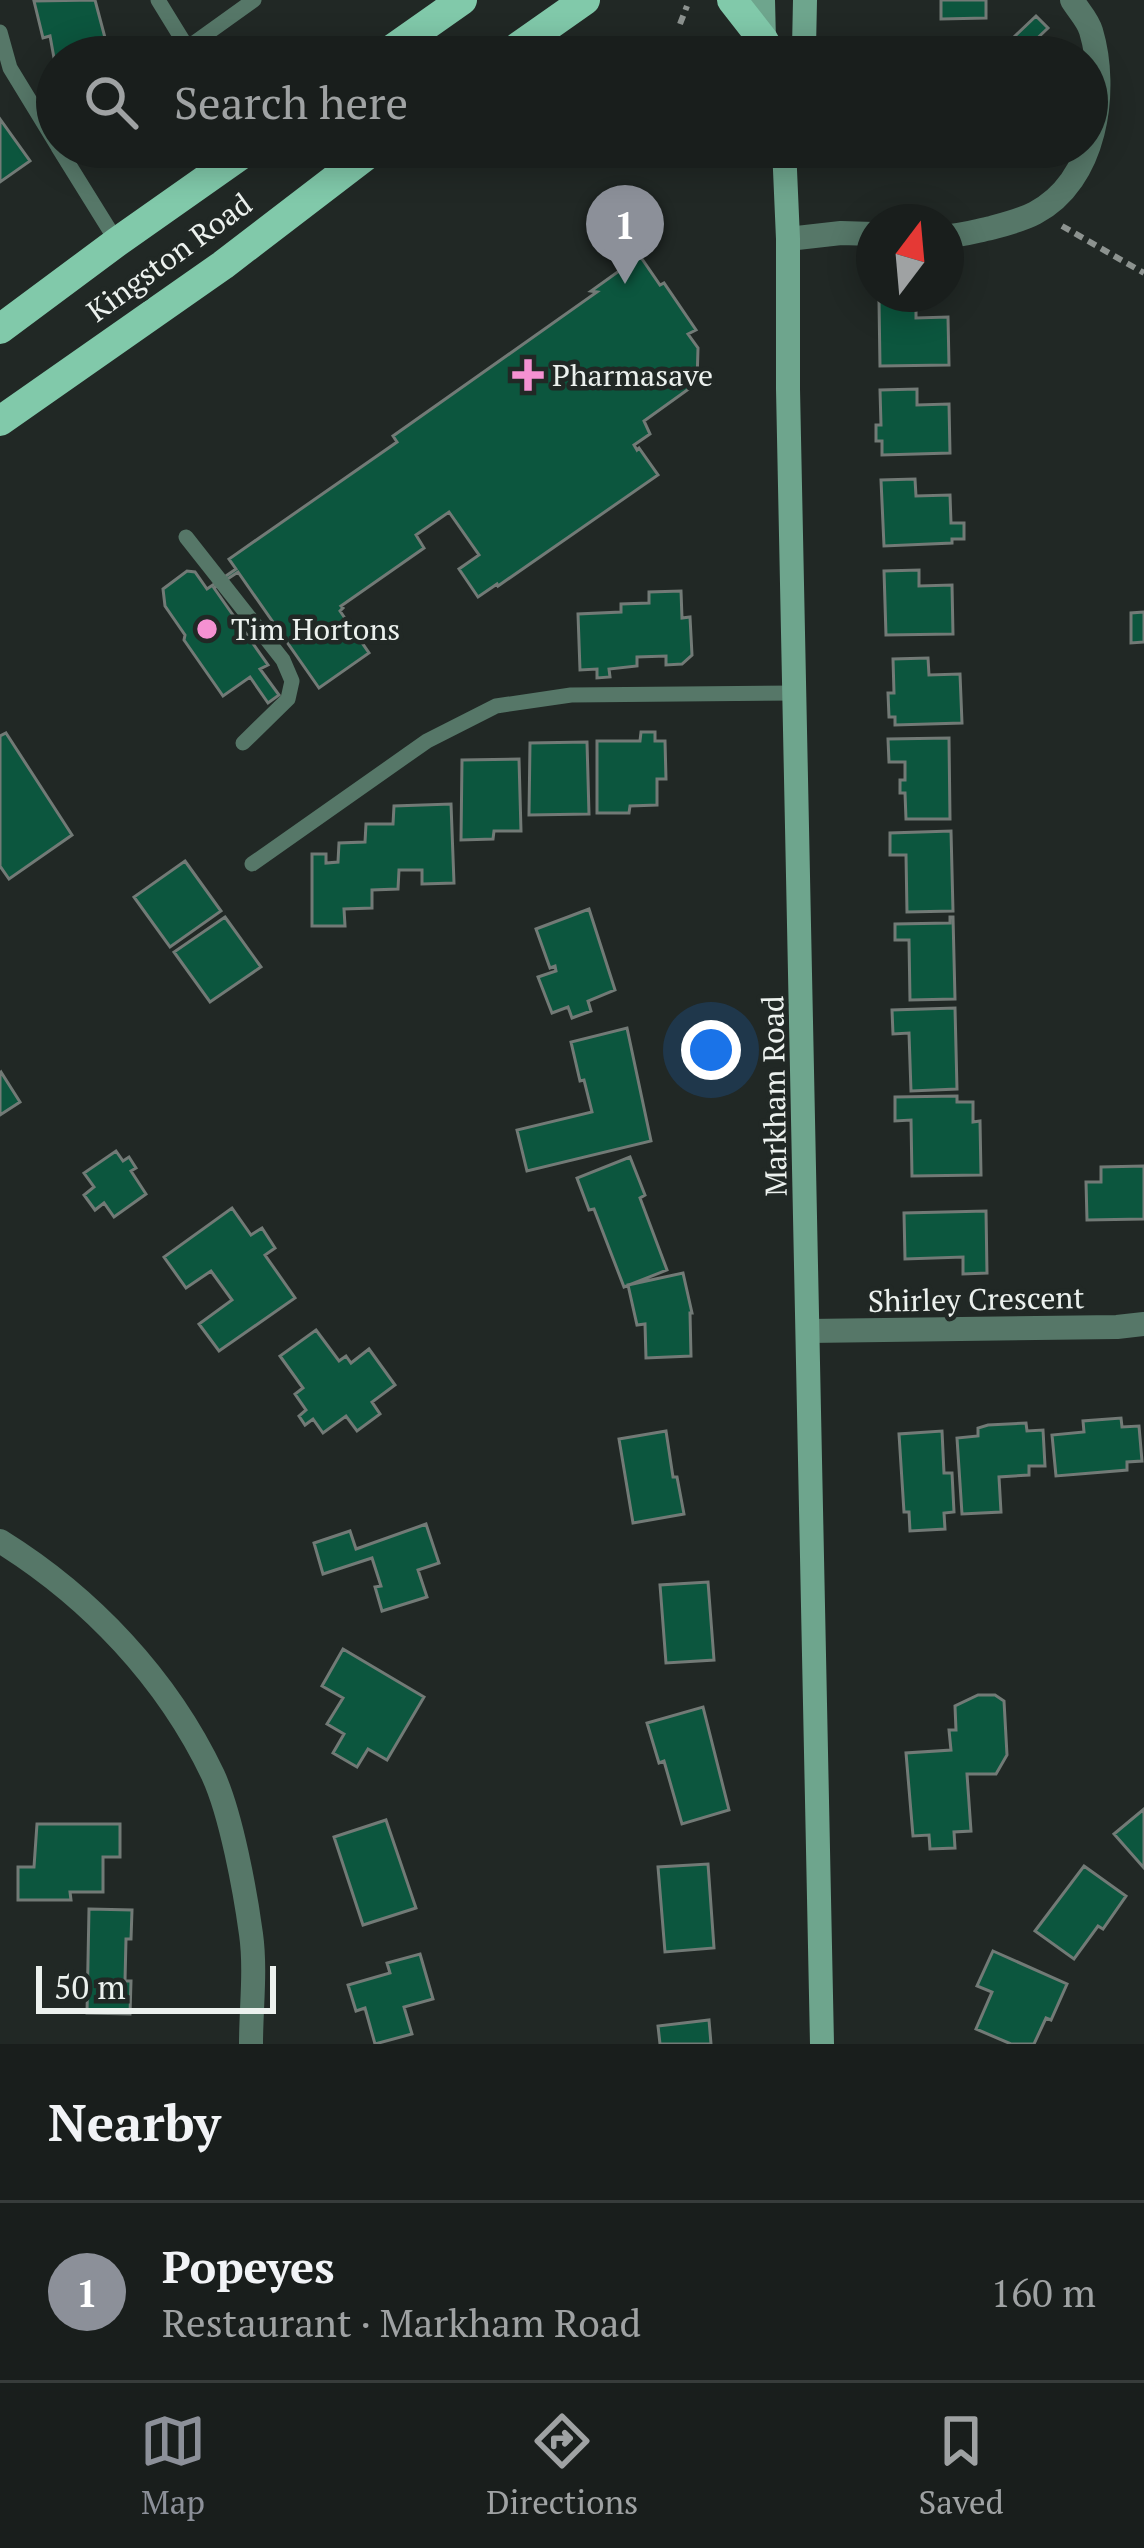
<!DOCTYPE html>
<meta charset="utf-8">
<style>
body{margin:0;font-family:"PT Serif",serif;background:#222725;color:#f1f3f6}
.compass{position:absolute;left:856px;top:204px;width:108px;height:108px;border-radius:50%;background:#191e1c;box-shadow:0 6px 30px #0003;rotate:16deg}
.scale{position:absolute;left:36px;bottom:30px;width:240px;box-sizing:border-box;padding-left:12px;border:6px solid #ecf1ee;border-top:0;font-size:33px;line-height:42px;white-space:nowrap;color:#ecf1ee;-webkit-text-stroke:9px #212825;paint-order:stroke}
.you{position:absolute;left:711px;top:1050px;width:42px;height:42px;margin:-30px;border:9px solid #fff;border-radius:50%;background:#1a73e8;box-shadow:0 0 0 18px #1a73e833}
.badge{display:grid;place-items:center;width:78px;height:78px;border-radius:50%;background:#8c9099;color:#fff;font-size:39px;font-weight:700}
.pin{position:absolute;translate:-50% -99px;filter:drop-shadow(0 3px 6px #0008)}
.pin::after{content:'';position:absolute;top:63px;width:42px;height:36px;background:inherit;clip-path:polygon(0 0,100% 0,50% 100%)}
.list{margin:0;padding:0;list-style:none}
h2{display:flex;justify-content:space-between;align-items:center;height:156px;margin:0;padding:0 48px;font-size:51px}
h2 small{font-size:39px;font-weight:400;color:#9fa2a3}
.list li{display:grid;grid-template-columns:78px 1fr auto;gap:36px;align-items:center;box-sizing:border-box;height:180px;padding:0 48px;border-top:3px solid #373c3b}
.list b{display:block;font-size:45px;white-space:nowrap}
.list p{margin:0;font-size:39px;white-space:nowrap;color:#9fa2a3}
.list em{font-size:39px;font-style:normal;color:#9fa2a3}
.icon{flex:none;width:66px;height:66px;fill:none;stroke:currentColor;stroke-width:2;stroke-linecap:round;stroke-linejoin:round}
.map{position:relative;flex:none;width:1144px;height:2044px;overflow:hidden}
.search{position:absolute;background:#191e1c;box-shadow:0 6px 30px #0003;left:36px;right:36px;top:36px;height:132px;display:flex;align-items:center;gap:30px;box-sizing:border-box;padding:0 42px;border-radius:66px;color:#9fa2a3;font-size:45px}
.sheet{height:336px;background:#191e1c}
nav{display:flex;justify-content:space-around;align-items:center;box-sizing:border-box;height:168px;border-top:3px solid #373c3b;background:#191e1c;font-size:33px;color:#9fa2a3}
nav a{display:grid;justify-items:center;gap:6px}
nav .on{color:#8c9099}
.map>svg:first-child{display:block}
.building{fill:#0c563e;stroke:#727a76;stroke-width:3}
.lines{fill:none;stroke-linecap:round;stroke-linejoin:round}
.path{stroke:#8c928f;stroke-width:6;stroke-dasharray:9 6;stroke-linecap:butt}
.lane{stroke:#567768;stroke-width:15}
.street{stroke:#567768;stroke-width:24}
.secondary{stroke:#6ea58d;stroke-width:24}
.primary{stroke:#81c9aa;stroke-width:30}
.poi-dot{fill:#f591d2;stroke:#212825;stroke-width:4.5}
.labels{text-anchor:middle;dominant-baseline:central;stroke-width:9;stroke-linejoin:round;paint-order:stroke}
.street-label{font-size:30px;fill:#ecf1ee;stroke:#212825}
.poi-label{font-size:30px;fill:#ecf1ee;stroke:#212825;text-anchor:start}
</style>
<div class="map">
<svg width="1144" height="2044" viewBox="0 0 1144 2044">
<rect width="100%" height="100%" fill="#212825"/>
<path class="building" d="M95 0 108 49 110 48 113 57H57L56 69 50 36 43 38 34 1Z
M941 0H986V18L941 19Z
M1036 16 1048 28 1027 48 1015 36Z
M0 119 30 161 0 182Z
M640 256 660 285 664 283 696 330 688 334 698 348 697 383 644 421 650 434 634 445 637 450 639 448 658 475 498 586 497 584 478 597 459 569 479 555 449 512 416 535 424 548 341 606 343 608 340 611 369 653 319 688 238 572 214 588 268 665 260 669 279 695 268 703 250 677 223 696 184 640 185 635 165 606 163 589 187 571 195 572 207 589 236 569 229 559 397 442 393 436 597 292 591 291Z
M916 300V318L948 317 949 365 880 366 879 301Z
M917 389V405L949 404 950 453 882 455V441H876V425H881L880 390Z
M915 479 916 496 950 495 951 523H964V539H952V543L884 546 881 480Z
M919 570V586L952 585 953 634 886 635 884 571Z
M681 591 682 618 690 617 692 655 682 664 666 665V656L637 657V666L609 669 610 677 597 678V669L580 670 578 614 621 612V604L649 603V592Z
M1144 612V642L1131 643V613Z
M928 658 929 675 960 674 962 723 895 725V717H889L888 693H894L893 659Z
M641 732H655V741H665L666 779H657V805L630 806 629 813H597V741H640Z
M6 733 72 835 9 879 0 866V736Z
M949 738 950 819H906L905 793H900V780H905V762H889L888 739Z
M587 742 589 814 529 815 530 743Z
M519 759 521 831H494L493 839 461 840 462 760Z
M451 804 454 883 422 884V870H399L398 889 372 890V908L344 909 345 926H312V854H326V863L338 862 339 843 365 842 366 824H393L394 806Z
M951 831 953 911 907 912 906 855H890V833Z
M185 861 221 911 170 947 134 897Z
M589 909 615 990 588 1001 591 1011 572 1018 568 1007 552 1013 538 977 556 971 555 966 550 968 536 929Z
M225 917 261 967 210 1002 174 952Z
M950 917H953L955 999 910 1000 909 940H895V924L950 923Z
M955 1008 957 1089 911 1091 909 1033 893 1034 892 1010Z
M627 1028 651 1141 527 1171 517 1130 592 1112 584 1080 580 1081 571 1042Z
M1 1072 20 1102 0 1115V1073Z
M957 1096V1102H973V1122L980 1121 981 1175 912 1176 911 1120 895 1121V1097Z
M116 1151 123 1161 129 1157 136 1168 131 1171 146 1194 114 1217 104 1203 95 1210 84 1195 94 1187 84 1173Z
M630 1157 645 1195 640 1198 667 1270 624 1287 594 1209 589 1210 577 1178Z
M1144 1166V1219L1087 1220 1086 1182H1101V1167Z
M232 1208 251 1235 262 1228 275 1248 265 1255 295 1298 219 1351 199 1324 232 1300 211 1271 186 1288 164 1257Z
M986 1211 987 1273 963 1274V1257L905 1259 904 1213Z
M683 1273 692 1313H690L691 1356 646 1358 645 1324 637 1325 628 1285Z
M316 1330 339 1361 346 1356 351 1363 369 1349 395 1385 372 1402 380 1414 357 1431 346 1416 323 1433 313 1419 305 1425 299 1416 306 1410 295 1394 303 1388 280 1356Z
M1121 1418 1122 1427 1139 1426 1142 1461 1127 1462V1470L1056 1476 1052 1435 1084 1432 1083 1421Z
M1026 1423 1027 1431 1043 1430 1045 1466H1029V1475L999 1477 1001 1512 962 1514 957 1438 978 1436V1428L988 1425Z
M666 1431 673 1477H677L684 1514 633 1523 619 1439Z
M942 1431 944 1473H952L954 1512 944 1513 945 1529 910 1531 909 1512H904L899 1434Z
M426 1524 439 1563 418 1570 427 1597 382 1611 375 1587 381 1586 372 1558 323 1574 314 1543 350 1531 356 1549Z
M708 1582 714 1660 666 1663 660 1585Z
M343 1649 424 1697 387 1760 368 1749 357 1767 333 1753 344 1734 327 1724 343 1698 322 1686Z
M978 1695H995L1004 1701 1007 1755 996 1774H967L971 1831 954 1832 955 1848 930 1849 929 1835 913 1836 906 1753 951 1750 949 1730H956L955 1706Z
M703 1707 729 1810 682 1824 664 1761 659 1763 647 1723Z
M1144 1809V1868L1114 1834Z
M386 1820 416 1908 363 1925 334 1837Z
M37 1824H120V1857H103V1892H70L71 1900H18V1867H34Z
M708 1864 714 1948 665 1952 658 1867Z
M1084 1866 1126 1896 1103 1929 1098 1926 1074 1959 1035 1931Z
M89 1909 132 1910 131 1939H126L125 1981H131L130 2014 87 2013Z
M993 1951 1067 1984 1051 2020 1046 2018 1034 2044H1011L976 2029 992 1992 977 1986Z
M420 1954 433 1999 404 2007 412 2034 375 2044 365 2008 356 2011 348 1985 390 1973 387 1963Z
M709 2020 711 2044H660L658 2026Z"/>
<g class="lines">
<path class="path" d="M680 24 687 6
M1062 226 1144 273"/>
<path class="lane" d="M158 0 193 57
M0 32 10 68 57 145
M187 48 254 0
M58 147 117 242
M186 537 283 660 292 681 288 699 243 743
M252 864 427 741 496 706 571 695 796 693"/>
<path class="street" d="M946 236C961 236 976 231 991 228 1006 224 1022 220 1035 213 1096 181 1109 91 1091 31 1088 20 1078 10 1072 0
M788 239 841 233 874 234
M808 1331 1117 1327 1144 1324
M0 1541C90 1597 167 1678 213 1775 231 1814 245 1890 251 1934 256 1970 251 2008 251 2044"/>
<path class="secondary" d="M763 0 764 41 770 57
M800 57 804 48 805 0
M784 147 788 239V389L822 2044"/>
<path class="primary" d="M732 0 764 41
M381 57 462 0
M504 57 585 0
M0 329 117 242 252 147
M0 421 223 265 377 147"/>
</g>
<g class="poi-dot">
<path d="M522 357h12v12h12v12h-12v12h-12v-12h-12v-12h12z"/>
<circle cx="207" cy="629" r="12"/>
</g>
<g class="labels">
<g class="street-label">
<text transform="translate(169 257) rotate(-36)">Kingston Road</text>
<text transform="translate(774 1096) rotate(-91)">Markham Road</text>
<text transform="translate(976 1299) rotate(-1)">Shirley Crescent</text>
</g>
<g class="poi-label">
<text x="552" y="375">Pharmasave</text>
<text x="231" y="629">Tim Hortons</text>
</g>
</g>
</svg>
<svg class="compass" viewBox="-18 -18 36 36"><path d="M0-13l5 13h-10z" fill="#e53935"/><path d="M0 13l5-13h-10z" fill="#9fa2a3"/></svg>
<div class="scale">50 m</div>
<div class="you"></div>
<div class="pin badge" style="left:625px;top:284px">1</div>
<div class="search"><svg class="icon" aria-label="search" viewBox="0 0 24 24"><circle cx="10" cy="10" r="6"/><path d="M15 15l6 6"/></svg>Search here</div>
</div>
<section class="sheet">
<h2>Nearby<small></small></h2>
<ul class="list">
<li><span class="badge">1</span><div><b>Popeyes</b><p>Restaurant · Markham Road</p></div><em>160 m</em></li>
</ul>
</section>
<nav>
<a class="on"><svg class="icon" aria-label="map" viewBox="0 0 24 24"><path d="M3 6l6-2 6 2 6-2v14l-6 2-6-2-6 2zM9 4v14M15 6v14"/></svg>Map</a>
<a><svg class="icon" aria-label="directions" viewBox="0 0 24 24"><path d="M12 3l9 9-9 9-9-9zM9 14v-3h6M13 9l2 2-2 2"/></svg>Directions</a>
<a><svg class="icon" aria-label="saved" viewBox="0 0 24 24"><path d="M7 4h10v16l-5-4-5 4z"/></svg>Saved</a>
</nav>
